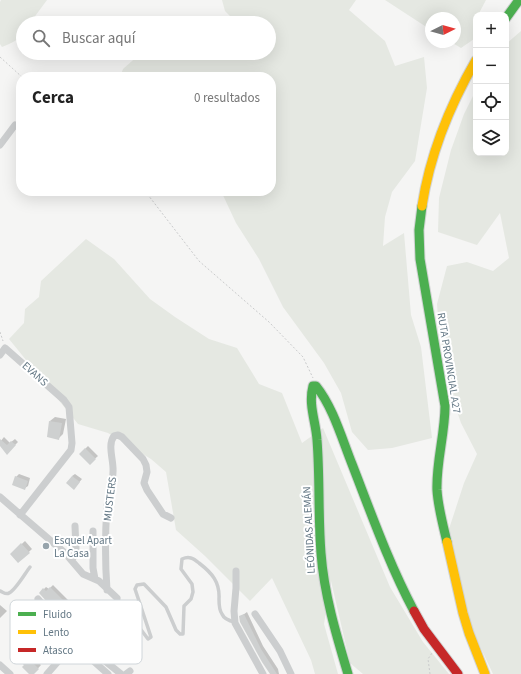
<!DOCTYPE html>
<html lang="es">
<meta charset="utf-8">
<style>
body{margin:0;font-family:"Source Sans 3",sans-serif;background:#f6f6f6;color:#222}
.controls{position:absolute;right:12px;top:12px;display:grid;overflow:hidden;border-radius:8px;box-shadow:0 4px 16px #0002}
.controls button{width:36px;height:36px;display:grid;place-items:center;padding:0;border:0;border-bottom:1px solid #e0e0e0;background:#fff;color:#222;font:20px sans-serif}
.compass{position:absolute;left:425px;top:12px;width:36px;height:36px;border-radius:50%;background:#fff;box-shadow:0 4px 16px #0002;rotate:85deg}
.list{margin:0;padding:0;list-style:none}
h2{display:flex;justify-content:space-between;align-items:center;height:52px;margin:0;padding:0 16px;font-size:17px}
h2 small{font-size:13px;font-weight:400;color:#767676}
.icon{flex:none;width:22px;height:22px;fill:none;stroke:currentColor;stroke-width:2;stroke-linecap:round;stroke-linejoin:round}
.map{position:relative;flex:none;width:521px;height:674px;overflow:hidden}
.search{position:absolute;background:#fff;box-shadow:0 4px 16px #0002;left:16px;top:16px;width:260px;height:44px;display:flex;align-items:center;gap:10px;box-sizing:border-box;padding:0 14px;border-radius:22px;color:#767676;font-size:15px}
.panel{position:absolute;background:#fff;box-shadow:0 4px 16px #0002;left:16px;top:72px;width:260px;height:124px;border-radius:16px}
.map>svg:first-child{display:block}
.green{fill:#e5e8e2}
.shadow{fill:#0003}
.building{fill:#ced0d0}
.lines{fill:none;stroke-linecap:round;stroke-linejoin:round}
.fast-casing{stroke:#d1d3d3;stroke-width:11}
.slow-casing{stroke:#d1d3d3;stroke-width:11}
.jam-casing{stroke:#d1d3d3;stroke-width:11}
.path{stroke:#cacbcc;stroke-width:1;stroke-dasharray:2 2;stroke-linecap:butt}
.lane{stroke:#cccecf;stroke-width:3.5}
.street{stroke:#cccecf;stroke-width:7}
.fast{stroke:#4caf50;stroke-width:9}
.slow{stroke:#ffc107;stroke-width:9}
.jam{stroke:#c62828;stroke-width:9}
.poi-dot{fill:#97a4ac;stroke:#fff;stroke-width:1.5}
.labels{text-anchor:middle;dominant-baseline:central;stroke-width:4;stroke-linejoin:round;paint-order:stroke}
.street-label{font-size:11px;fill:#647885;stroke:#fff}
.poi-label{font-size:11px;fill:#647885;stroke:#fff;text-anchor:start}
.key{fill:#fff;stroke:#d0d6da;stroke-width:1}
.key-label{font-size:11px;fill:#647885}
</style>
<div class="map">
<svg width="521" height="674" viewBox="0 0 521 674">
<rect width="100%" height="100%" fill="#f5f5f4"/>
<path class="green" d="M1 0H47L30 23H23C23 39 16 41 2 47L0 44V2Z
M222 0H356L349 10 385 41 395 66 424 57 427 88 415 161 392 192 385 217 383 246 404 233 411 315 421 347 432 438 392 448 368 450 352 432 341 393 324 363 283 307 259 259 236 223 221 191H271V77H120L123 69 141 53H269V23H237L225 11Z
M385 0H486L478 15H476L474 39 461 48 451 42H455V18H431V30Z
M521 31V674H493L471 627 449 529 464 483 477 454 461 423 449 387 439 328 437 304 447 266 467 262 493 271 509 258 500 213 477 245 438 232 439 198 451 150 464 114 476 90V153H506V44Z
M86 239 114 259 150 299 175 317 209 339 237 348 259 384 282 393 302 443 323 428 390 587 423 642 449 674H363L350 663 331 581 324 624 338 674H315L311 660 272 578 250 601 205 556 176 530 166 472 151 459 108 433 78 424 9 339 24 323 25 309 39 297 41 281Z"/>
<path class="shadow" d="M55 417 66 419 63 434 59 438 50 421Z
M4 437 10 443 15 439 18 442 7 453 0 445V442Z
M88 446 98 456 90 463 80 454Z
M19 474 30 478 28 486 25 488 16 477Z
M75 474 82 479 76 486 72 476Z
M25 541 32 549 18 562 11 554Z
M53 585 68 600 66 601 77 612 68 621 40 593 46 587 49 589Z
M0 605 7 611 0 618Z
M247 612 263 646 278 669 279 674H271L240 617Z
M27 650 31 654 30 655 41 665 33 674H31L26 665 19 659Z"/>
<path class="building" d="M49 421 62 423 59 440 47 437Z
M0 439 7 445 11 441 16 445 7 455 0 446Z
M85 448 96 459 90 465 79 454Z
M15 476 28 481 25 490 12 485Z
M72 476 80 482 74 490 66 483Z
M21 543 30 553 18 563 10 554Z
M50 587 66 603 64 604 75 615 68 622 57 611 56 612 39 593 43 588 46 591Z
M244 614 261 649 277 674H270L262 662 240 622 239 616Z
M24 652 29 657 28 658 39 669 34 674H29L22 667 24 665 17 659Z"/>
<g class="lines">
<defs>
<path id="fast" d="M506 18 519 0
M422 206 419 230 420 259 445 406C445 434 436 462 437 490 438 507 443 525 447 542
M348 674C336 634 324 594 321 553 318 515 320 477 317 440 316 422 308 405 313 386H316C333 407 342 439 352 464 371 513 389 564 414 611"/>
<path id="slow" d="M422 206C430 154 450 105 476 60
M447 542 463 613 469 633 485 674"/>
<path id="jam" d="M414 611 424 629 458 674"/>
</defs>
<use href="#fast" class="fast-casing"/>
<use href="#slow" class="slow-casing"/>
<use href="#jam" class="jam-casing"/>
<path class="path" d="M0 57 22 77
M145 191 199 261 269 322 303 357 313 378
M0 332 3 341
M430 674 428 659 432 653"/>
<path class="lane" d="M0 591C3 592 6 595 9 593 15 591 26 572 30 567
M117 598 148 639 151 637 135 589 137 585 144 584 166 607 176 630 180 634H183L184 606 191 599 193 592 192 584 181 569 182 559C189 556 193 558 199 563 212 573 220 582 219 599 219 603 219 610 222 614 224 619 230 621 235 622"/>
<path class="street" d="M0 145 15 125
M0 355 5 348 64 400 69 407 72 443 71 450 20 515
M0 497 65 553 83 574 99 581 117 598
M93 531V568L95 579
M72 561 76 549 75 526
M236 571V588L234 611 235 623 263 674
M107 590C105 562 105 534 107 506 108 495 113 482 113 472 114 461 107 445 114 436L118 435 122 437 143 459 146 465 147 472 144 483 147 490 163 514 171 518
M38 599 75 642 89 648 121 674
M255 614 280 651 291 674
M18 622 60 660
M0 665 10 674
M47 674 75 642 81 650 108 674
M126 674 130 671"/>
<use href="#fast" class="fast"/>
<use href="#slow" class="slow"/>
<use href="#jam" class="jam"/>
</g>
<circle class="poi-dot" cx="46" cy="546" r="4"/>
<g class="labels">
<g class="street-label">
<text transform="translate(449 363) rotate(81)">RUTA PROVINCIAL A27</text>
<text transform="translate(35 374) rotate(42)">EVANS</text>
<text transform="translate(110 499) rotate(-83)">MUSTERS</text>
<text transform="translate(309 530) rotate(-93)">LEÓNIDAS ALEMÁN</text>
</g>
<g class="poi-label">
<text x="54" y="540">Esquel Apart<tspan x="54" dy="13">La Casa</tspan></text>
</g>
</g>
<rect x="10" y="600" width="132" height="64" rx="6" class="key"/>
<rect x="18" y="612" width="18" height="4" fill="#4caf50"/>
<rect x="18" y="630" width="18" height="4" fill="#ffc107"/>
<rect x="18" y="648" width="18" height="4" fill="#c62828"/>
<g class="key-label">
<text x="43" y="618">Fluido</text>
<text x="43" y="636">Lento</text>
<text x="43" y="654">Atasco</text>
</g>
</svg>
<div class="controls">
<button>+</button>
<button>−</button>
<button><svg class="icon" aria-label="locate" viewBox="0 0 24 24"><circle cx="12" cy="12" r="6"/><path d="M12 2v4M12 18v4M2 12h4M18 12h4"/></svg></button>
<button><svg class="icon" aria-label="layers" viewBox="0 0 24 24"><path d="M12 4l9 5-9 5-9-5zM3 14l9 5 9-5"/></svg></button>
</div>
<svg class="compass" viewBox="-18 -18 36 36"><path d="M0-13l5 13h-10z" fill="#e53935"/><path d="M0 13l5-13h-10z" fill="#767676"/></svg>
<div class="search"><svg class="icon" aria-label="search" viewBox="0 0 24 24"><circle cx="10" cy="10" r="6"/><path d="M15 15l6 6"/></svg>Buscar aquí</div>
<section class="panel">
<h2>Cerca<small>0 resultados</small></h2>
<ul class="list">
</ul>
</section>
</div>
